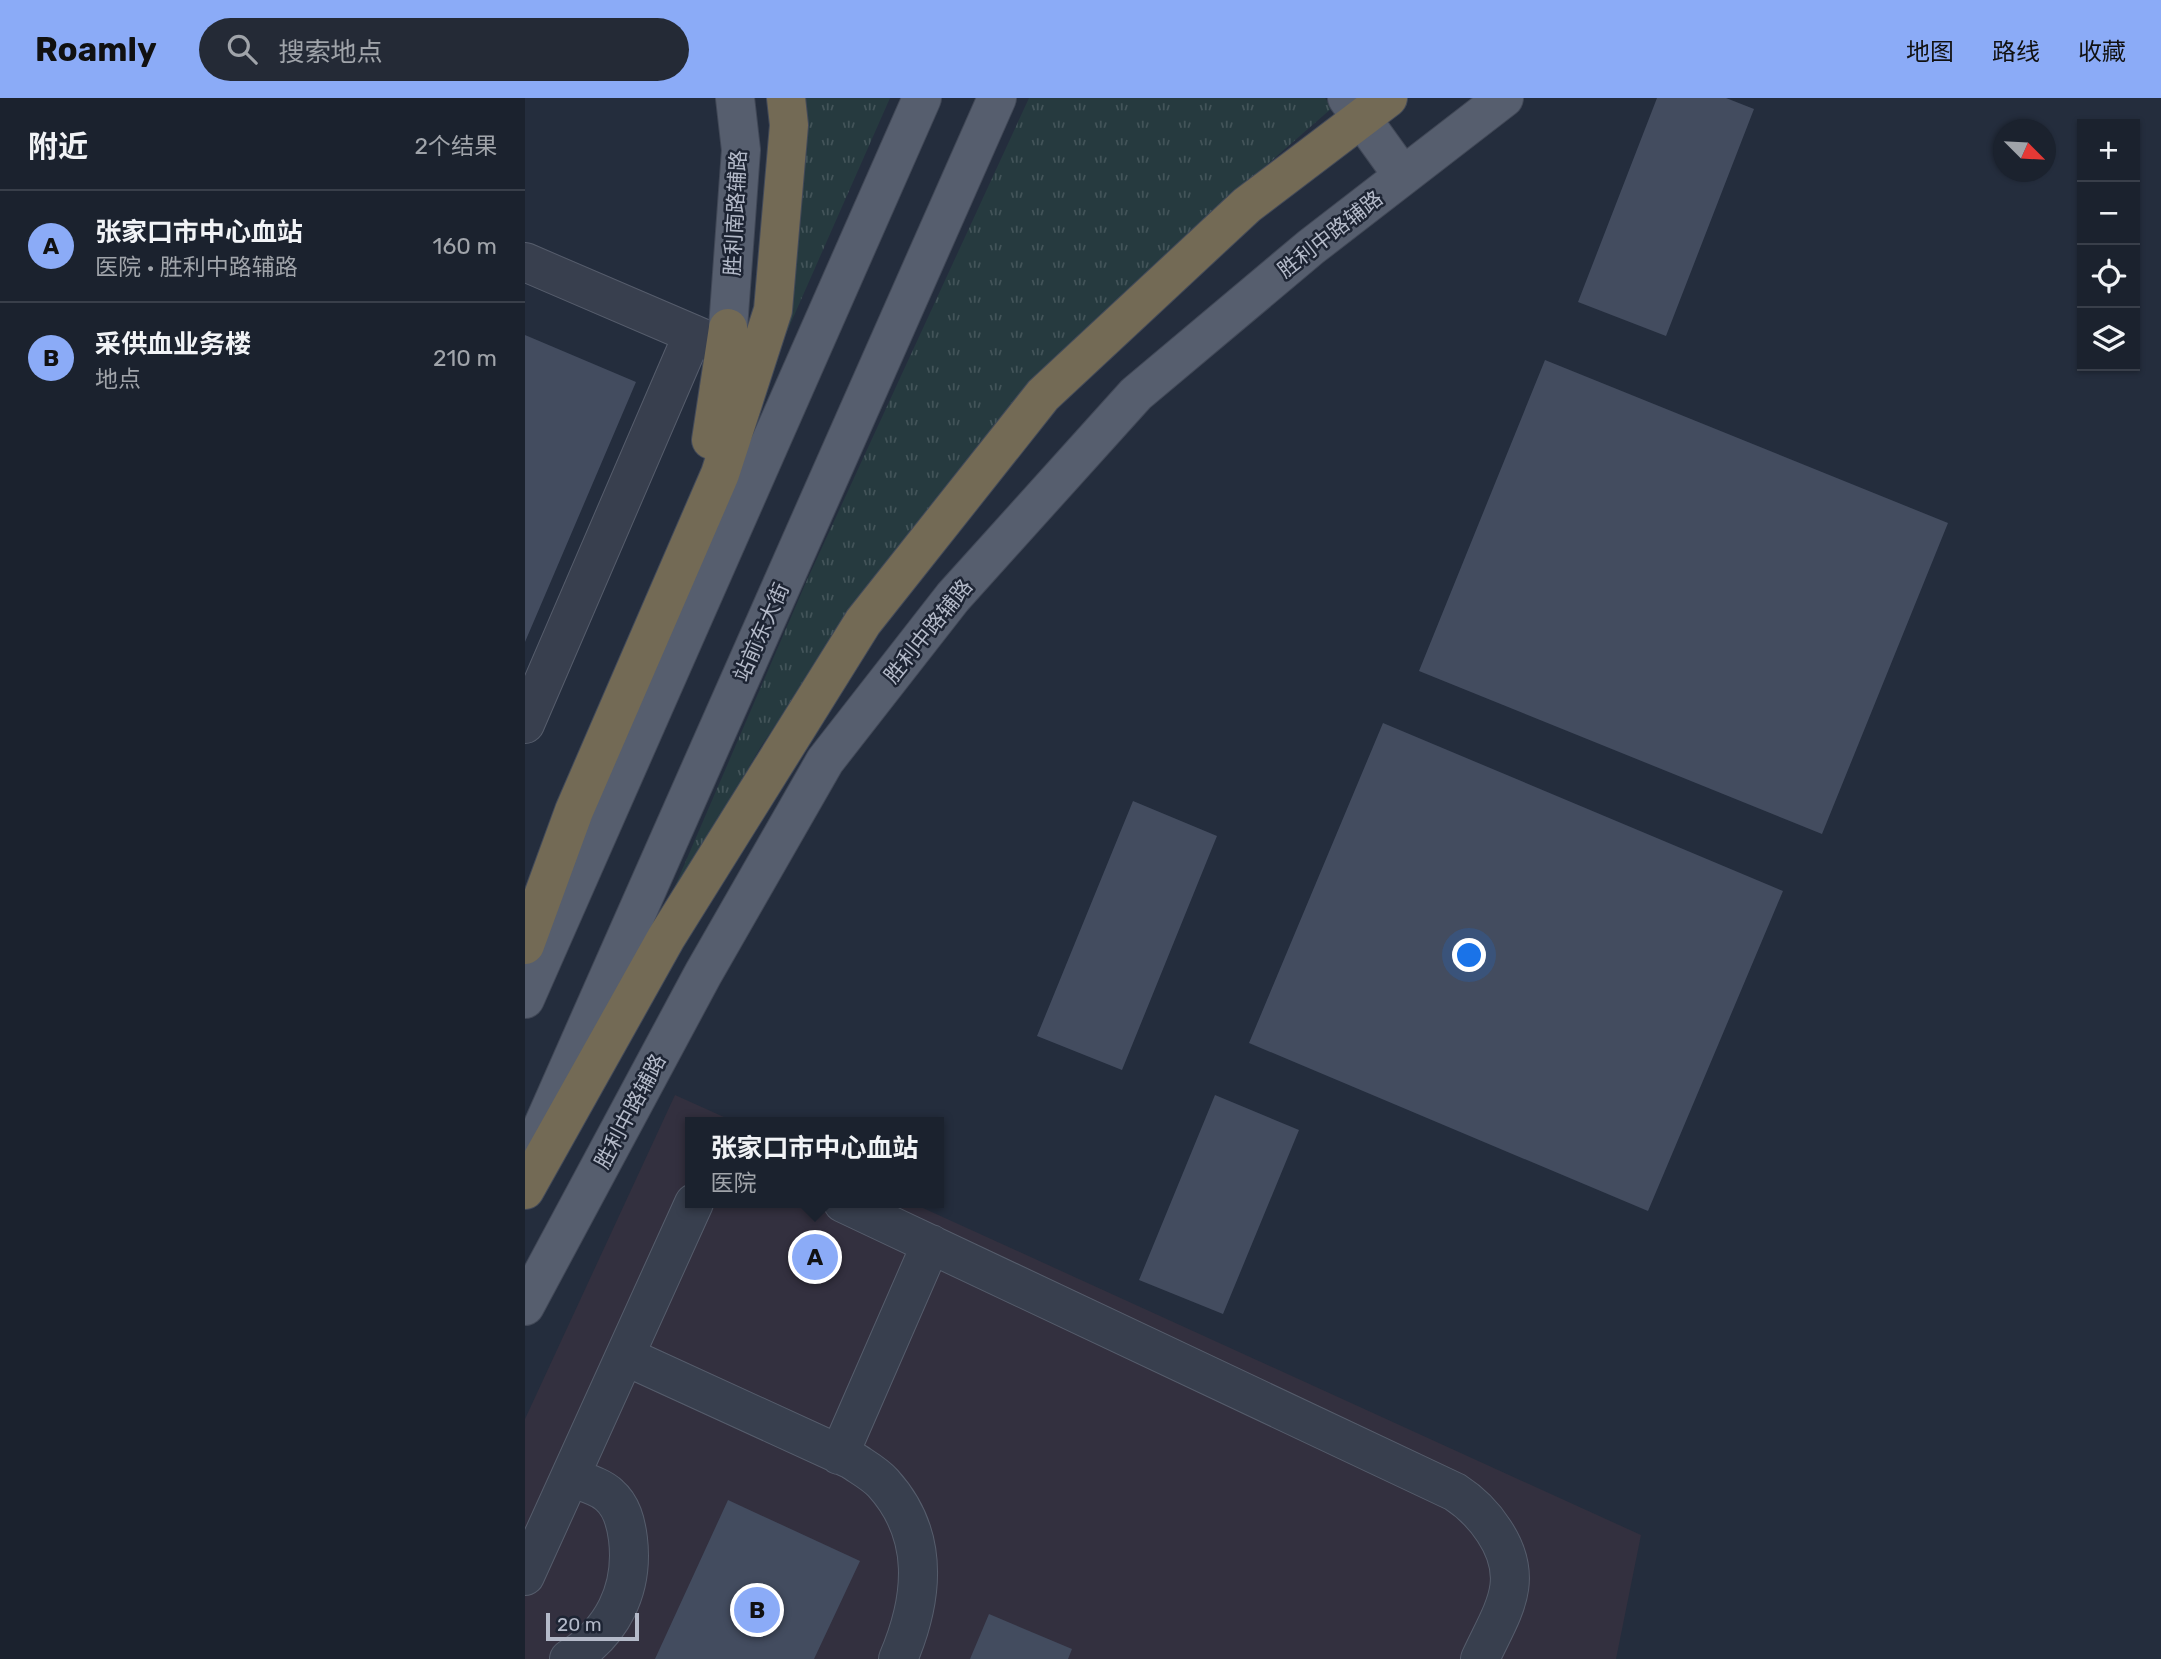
<!DOCTYPE html>
<html lang="zh">
<meta charset="utf-8">
<style>
body{margin:0;font-family:Rubik,"Noto Sans SC",sans-serif;background:#242a36;color:#f1f3f6}
.controls{position:absolute;right:21px;top:21px;display:grid;overflow:hidden;border-radius:0px;box-shadow:0 2px 5px #0004}
.controls button{width:63px;height:63px;display:grid;place-items:center;padding:0;border:0;border-bottom:2px solid #393f4a;background:#1b222e;color:#f1f3f6;font:35px sans-serif}
.compass{position:absolute;left:1468px;top:21px;width:63px;height:63px;border-radius:50%;background:#1b222e;box-shadow:0 2px 5px #0004;rotate:114deg}
.scale{position:absolute;left:21px;bottom:18px;width:93px;box-sizing:border-box;padding-left:7px;border:4px solid #b4bac9;border-top:0;font-size:19px;line-height:24px;white-space:nowrap;color:#b4bac9;-webkit-text-stroke:5px #1d2433;paint-order:stroke}
.you{position:absolute;left:945px;top:858px;width:24px;height:24px;margin:-18px;border:5px solid #fff;border-radius:50%;background:#1a73e8;box-shadow:0 0 0 10px #1a73e833}
.badge{display:grid;place-items:center;width:46px;height:46px;border-radius:50%;background:#8babf7;color:#111;font-size:23px;font-weight:700}
.pin{position:absolute;translate:-50% -50%;border:4px solid #fff;box-shadow:0 2px 7px #0006}
.popup{position:absolute;left:160px;top:1019px;width:259px;height:91px;box-sizing:border-box;display:grid;place-content:center;border-radius:0px;background:#1b222e;filter:drop-shadow(0 2px 5px #0005);font-size:23px;white-space:nowrap;color:#a0a4aa}
.popup b{font-size:26px;color:#f1f3f6}
.popup::after{content:'';position:absolute;left:50%;top:100%;margin-left:-14px;border:14px solid transparent;border-top-color:#1b222e}
.list{margin:0;padding:0;list-style:none}
h2{display:flex;justify-content:space-between;align-items:center;height:91px;margin:0;padding:0 28px;font-size:30px}
h2 small{font-size:23px;font-weight:400;color:#a0a4aa}
.list li{display:grid;grid-template-columns:46px 1fr auto;gap:21px;align-items:center;box-sizing:border-box;height:112px;padding:0 28px;border-top:2px solid #393f4a}
.list b{display:block;font-size:26px;white-space:nowrap}
.list p{margin:0;font-size:23px;white-space:nowrap;color:#a0a4aa}
.list em{font-size:23px;font-style:normal;color:#a0a4aa}
.icon{flex:none;width:38px;height:38px;fill:none;stroke:currentColor;stroke-width:2;stroke-linecap:round;stroke-linejoin:round}
.map{position:relative;flex:none;width:1636px;height:1561px;overflow:hidden}
header{display:flex;align-items:center;gap:42px;box-sizing:border-box;height:98px;padding:0 35px;background:#8babf7;color:#111}
header strong{font-size:33px}
nav{display:flex;gap:38px;margin-inline-start:auto;font-size:24px}
.search{width:490px;height:63px;background:#242a36;display:flex;align-items:center;gap:18px;box-sizing:border-box;padding:0 24px;border-radius:38px;color:#a0a4aa;font-size:26px}
main{display:flex}
aside{flex:1;background:#1b222e}
.map>svg:first-child{display:block}
.medical{fill:#33303f}
.grass{fill:url(#grass-tufts)}
.building{fill:#434c5f}
.lines{fill:none;stroke-linecap:round;stroke-linejoin:round}
.minor-casing{stroke:#565d6c;stroke-width:40}
.major-casing{stroke:#414857;stroke-width:40}
.highway-casing{stroke:#434a59;stroke-width:40}
.minor{stroke:#383f4e;stroke-width:38}
.major{stroke:#565e6e;stroke-width:38}
.highway{stroke:#736a55;stroke-width:38}
.labels{text-anchor:middle;dominant-baseline:central;stroke-width:5;stroke-linejoin:round;paint-order:stroke}
.street-label{font-size:21px;fill:#b4bac9;stroke:#1d2433}
</style>
<header>
<strong>Roamly</strong>
<div class="search"><svg class="icon" aria-label="search" viewBox="0 0 24 24"><circle cx="10" cy="10" r="6"/><path d="M15 15l6 6"/></svg>搜索地点</div>
<nav><a>地图</a><a>路线</a><a>收藏</a></nav>
</header>
<main>
<aside>
<h2>附近<small>2个结果</small></h2>
<ul class="list">
<li><span class="badge">A</span><div><b>张家口市中心血站</b><p>医院 · 胜利中路辅路</p></div><em>160 m</em></li>
<li><span class="badge">B</span><div><b>采供血业务楼</b><p>地点</p></div><em>210 m</em></li>
</ul>
</aside>
<div class="map">
<svg width="1636" height="1561" viewBox="0 0 1636 1561">
<defs>
<pattern id="grass-tufts" width="24" height="20" patternUnits="userSpaceOnUse" patternTransform="scale(1.75)"><rect width="24" height="20" fill="#263a3f"/><path d="M3 7l-1-3M5 7V3M7 7l1-3M15 17l-1-3M17 17v-4M19 17l1-3" fill="none" stroke="#435459"/></pattern>
</defs>
<rect width="100%" height="100%" fill="#242d3d"/>
<path class="medical" d="M150 997 210 1024H166V1105H387L1116 1437 1091 1561H0V1321Z"/>
<path class="grass" d="M276 0H365L234 297Z
M504 0H800L807 10 651 146 480 323 347 485 235 650 135 823 282 482Z"/>
<path class="building" d="M1132 0H1201L1229 11 1141 238 1053 204Z
M0 237 111 284 0 544Z
M1020 262 1423 425 1297 736 894 573Z
M858 625 1258 793 1123 1113 724 945Z
M608 703 692 738 597 972 512 938Z
M690 997 774 1032 698 1216 614 1182Z
M203 1402 335 1463 289 1561H130Z
M464 1516 547 1551 543 1561H445Z"/>
<g class="lines">
<defs>
<path id="minor" d="M0 164 191 246
M0 626 168 236
M318 1105 930 1394C947 1405 958 1416 969 1433 1002 1483 977 1513 955 1561
M100 1258 327 1362C337 1369 350 1376 358 1385 405 1437 399 1500 373 1561
M314 1357 406 1146
M0 1478 169 1105
M44 1561C87 1535 109 1492 103 1441 101 1425 97 1408 84 1397 75 1388 57 1384 45 1379"/>
<path id="major" d="M822 0 878 78
M203 230 216 52 210 0
M0 901 397 0
M11 1043 472 0
M0 1208 178 876 300 663 428 499 611 296 786 149 979 0"/>
<path id="highway" d="M186 342 203 230
M0 847 49 713 195 376 248 212 264 27 261 0
M0 1092 141 840 338 524 518 297 722 107 863 0"/>
</defs>
<use href="#minor" class="minor-casing"/>
<use href="#major" class="major-casing"/>
<use href="#highway" class="highway-casing"/>
<use href="#minor" class="minor"/>
<use href="#major" class="major"/>
<use href="#highway" class="highway"/>
</g>
<g class="labels">
<g class="street-label">
<text transform="translate(210 115) rotate(-87)">胜利南路辅路</text>
<text transform="translate(805 136) rotate(-38)">胜利中路辅路</text>
<text transform="translate(403 533) rotate(-51)">胜利中路辅路</text>
<text transform="translate(236 534) rotate(-66)">站前东大街</text>
<text transform="translate(105 1013) rotate(-62)">胜利中路辅路</text>
</g>
</g>
</svg>
<div class="controls">
<button>+</button>
<button>−</button>
<button><svg class="icon" aria-label="locate" viewBox="0 0 24 24"><circle cx="12" cy="12" r="6"/><path d="M12 2v4M12 18v4M2 12h4M18 12h4"/></svg></button>
<button><svg class="icon" aria-label="layers" viewBox="0 0 24 24"><path d="M12 4l9 5-9 5-9-5zM3 14l9 5 9-5"/></svg></button>
</div>
<svg class="compass" viewBox="-18 -18 36 36"><path d="M0-13l5 13h-10z" fill="#e53935"/><path d="M0 13l5-13h-10z" fill="#a0a4aa"/></svg>
<div class="scale">20 m</div>
<div class="you"></div>
<div class="pin badge" style="left:290px;top:1159px">A</div>
<div class="popup"><b>张家口市中心血站</b>医院</div>
<div class="pin badge" style="left:232px;top:1512px">B</div>
</div>
</main>
